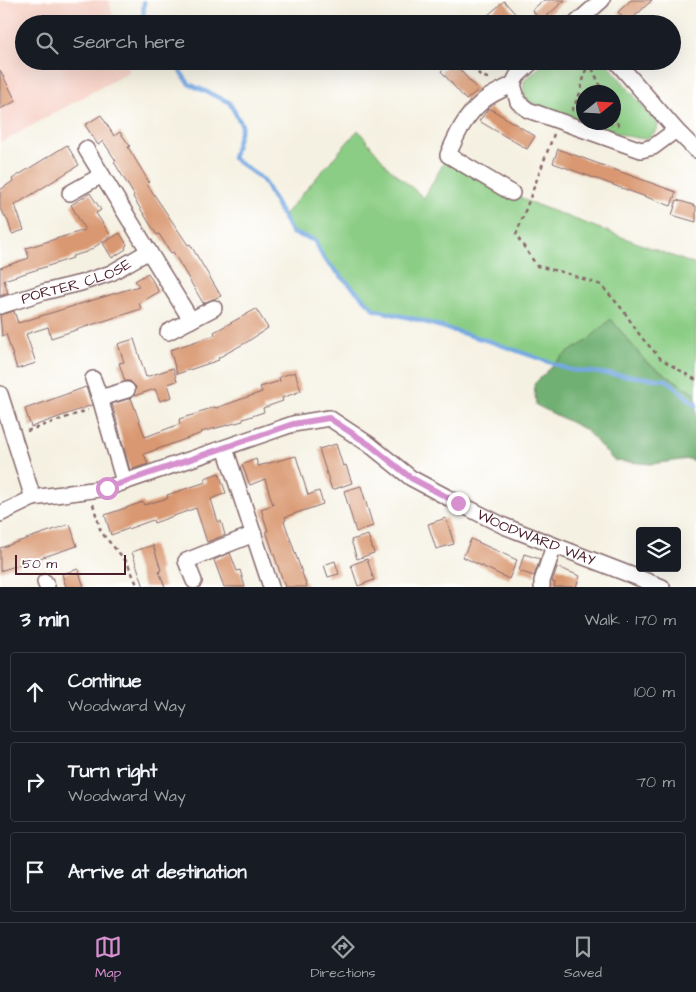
<!DOCTYPE html>
<meta charset="utf-8">
<style>
body{margin:0;font-family:"Architects Daughter",sans-serif;background:#242831;color:#f1f3f6}
.controls{position:absolute;right:15px;bottom:15px;display:grid;overflow:hidden;border-radius:5px;box-shadow:0 5px 20px #0002}
.controls button{width:45px;height:45px;display:grid;place-items:center;padding:0;border:0;border-bottom:1px solid #363941;background:#171b24;color:#f1f3f6;font:25px sans-serif}
.compass{position:absolute;left:576px;top:85px;width:45px;height:45px;border-radius:50%;background:#171b24;box-shadow:0 5px 20px #0002;rotate:72deg}
.scale{position:absolute;left:15px;bottom:12px;width:111px;box-sizing:border-box;padding-left:5px;border:2px solid #4a1f2b;border-top:0;font-size:14px;line-height:18px;white-space:nowrap;color:#4a1f2b;-webkit-text-stroke:4px #fff;paint-order:stroke}
.stop{position:absolute;width:15px;height:15px;margin:-11px;border:4px solid #d690ce;border-radius:50%;background:#fff}
.stop.end{background:#d690ce;border-color:#fff;box-shadow:0 1px 5px #0008}
.list{margin:0;padding:0;list-style:none}
h2{display:flex;justify-content:space-between;align-items:center;height:65px;margin:0;padding:0 20px;font-size:21px}
h2 small{font-size:16px;font-weight:400;color:#9ea1a6}
.list li{display:grid;grid-template-columns:32px 1fr auto;gap:15px;align-items:center;box-sizing:border-box;height:80px;margin:0 10px 10px;padding:0 10px;border:1px solid #363941;border-radius:5px}
.list b{display:block;font-size:19px;white-space:nowrap}
.list p{margin:0;font-size:16px;white-space:nowrap;color:#9ea1a6}
.list em{font-size:16px;font-style:normal;color:#9ea1a6}
.icon{flex:none;width:28px;height:28px;fill:none;stroke:currentColor;stroke-width:2;stroke-linecap:round;stroke-linejoin:round}
.map{position:relative;flex:none;width:696px;height:587px;overflow:hidden}
.search{position:absolute;background:#171b24;box-shadow:0 5px 20px #0002;left:15px;right:15px;top:15px;height:55px;display:flex;align-items:center;gap:12px;box-sizing:border-box;padding:0 18px;border-radius:28px;color:#9ea1a6;font-size:19px}
.sheet{height:335px;background:#171b24}
nav{display:flex;justify-content:space-around;align-items:center;box-sizing:border-box;height:70px;border-top:1px solid #363941;background:#171b24;font-size:14px;color:#9ea1a6}
nav a{display:grid;justify-items:center;gap:2px}
nav .on{color:#d690ce}
.map>svg:first-child{display:block}
.built{fill:#f7d1c6}
.green{fill:#8bcd84;stroke:#6a7658}
.forest{fill:#70b072;stroke:#5d684e}
.lines{fill:none;stroke-linecap:round;stroke-linejoin:round}
.stream{stroke:#76a8e2;stroke-width:4.5}
.building{fill:#d99871}
.minor-casing{stroke:#86686b;stroke-width:18}
.path{stroke:#86686b;stroke-width:2.5;stroke-dasharray:4 4;stroke-linecap:butt}
.minor{stroke:#fff;stroke-width:15}
.route{stroke:#d690ce;stroke-width:6}
.labels{text-anchor:middle;dominant-baseline:central;stroke-width:4;stroke-linejoin:round;paint-order:stroke}
.street-label{font-size:15px;fill:#4a1f2b;stroke:#fff}
</style>
<div class="map">
<svg width="696" height="587" viewBox="0 0 696 587">
<rect width="100%" height="100%" fill="#fff"/>
<filter id="ink" filterUnits="userSpaceOnUse"><feTurbulence type="fractalNoise" baseFrequency=".02" numOctaves="2"/><feDisplacementMap in="SourceGraphic" scale="10" xChannelSelector="R" yChannelSelector="G"/><feConvolveMatrix kernelMatrix="1 2 1 2 8 2 1 2 1" color-interpolation-filters="sRGB"/></filter>
<filter id="wash" filterUnits="userSpaceOnUse"><feTurbulence type="fractalNoise" baseFrequency=".0096" numOctaves="4" result="noise"/><feDisplacementMap in="SourceGraphic" scale="20" xChannelSelector="R" yChannelSelector="G"/><feGaussianBlur stdDeviation="1.12" result="paint"/><feColorMatrix in="noise" values="0 0 0 0 0 0 0 0 0 0 0 0 0 0 0 0 0 1.4 0 .05"/><feComposite in="paint" operator="in"/></filter>
<g filter="url(#wash)">
<rect width="100%" height="100%" fill="#f5f1e2"/>
<path class="built" d="M0 0H109L115 24H24V61H126L129 72 0 143Z"/>
<path class="green" d="M547 61H605L655 121 658 125 657 130 647 139C626 138 607 129 587 123L614 122V92H584L583 121 529 102 524 94V81Z
M358 130 388 167 424 198 448 155 529 202 696 265V394L646 362 611 319 587 341 564 355 554 364 492 342 415 319 375 310 324 259 314 240 292 233 283 216Z"/>
<path class="forest" d="M611 319 646 362 696 394V462L689 459 652 464 614 461 586 430 536 405 534 384 564 355 587 341Z"/>
<g class="lines">
<path class="stream" d="M144 2 143 20 146 24
M173 61 189 84 229 102 242 125 233 158 263 180 292 233 314 240 324 259 375 310 415 319 492 342 571 370 667 380 696 405"/>
</g>
<g id="blocks">
<path class="building" d="M544 0H565L541 21 532 10Z
M631 0H652L628 23 618 12Z
M504 1 518 17 510 24H478Z
M452 61 478 90 466 100 441 71Z
M0 70 16 101 0 109Z
M489 108 535 136 527 149 479 121Z
M101 115 114 136 120 132 130 146 128 147 149 182 147 184 188 245 190 244 221 296 203 303 173 252 171 253 159 234 157 235 133 197 134 195 114 162 116 161 103 141 98 145 85 125Z
M67 145 79 165 15 205 24 230 12 234 8 221 0 209V190L13 181 12 179Z
M558 149 676 192 671 206 553 163Z
M90 193 101 210 96 213 111 236 87 252 72 256 73 258 4 280 8 293 0 296V268L29 258 26 248 85 230 71 205Z
M677 200 696 206V222L672 215Z
M120 233 127 245 125 247 126 249 112 258 103 243Z
M148 273 159 292 139 303 141 309 51 338 48 327 26 334 36 363 17 369 6 334 2 336 0 315 14 311 18 323 139 286 135 281Z
M256 309 268 328 247 342 218 358 219 360 177 374 170 350 215 335 214 332Z
M134 339 146 377 173 368 177 381 168 384 172 397 160 401 155 389 134 396 136 387 130 381H125L119 363 124 362 118 344Z
M295 372 301 391 282 398 283 401 263 408 264 412 243 419V421L201 432 202 433 144 454 148 464 130 470 112 404 131 398 145 437 180 424 179 419 199 413V412L215 407 216 408 262 392 260 387 280 381 279 377Z
M86 387 92 405 31 427 25 409Z
M336 444 343 466 346 465 352 483 332 490 319 449Z
M296 456 308 495 319 491 323 504 285 517 286 520 284 521 307 587H285L266 531H268L261 509 273 505 265 479 250 485 242 465 256 459 258 466Z
M219 473 226 493 211 499 218 522 221 521 225 535 207 542 196 508 154 523 153 520 111 535 105 515 143 502 144 505 168 498 167 495 206 482 205 478Z
M361 486 373 526 356 532 344 491Z
M446 518 454 544 436 549 428 524Z
M70 524 77 546 0 571V548Z
M368 535 374 553 357 559 351 540Z
M471 539 517 560 509 579 463 557Z
M153 545 161 570 159 571 165 587H144L132 552Z
M230 553 237 571 240 570 245 587H224L214 560Z
M524 554 540 559 534 576 519 571Z
M367 559 374 580 358 586 351 565Z
M335 561 339 574 328 577 324 565Z
M557 567 580 576 576 587H554L555 583 552 582Z
M78 569 84 587H66L62 574Z"/>
</g>
</g>
<g filter="url(#ink)">
<use href="#blocks" fill-opacity="0" stroke="#86686b" stroke-width="1"/>
<g class="lines">
<defs>
<g id="minor">
<path d="M575 24 602 0"/>
<path d="M533 61 517 76 513 84 518 102 528 110 641 150 653 147 676 130"/>
<path d="M616 61 676 130 696 150"/>
<path d="M86 149 191 320"/>
<path d="M70 193 102 175"/>
<path d="M512 193 448 155C456 136 465 116 482 102 490 94 503 90 513 84"/>
<path id="s1" d="M0 306 44 292 81 283 111 273 149 251"/>
<path d="M168 332 214 308"/>
<path d="M93 379 100 398"/>
<path d="M0 394 33 498"/>
<path d="M225 448 271 587"/>
<path d="M124 482 100 398 127 390"/>
<path id="s2" d="M0 514 33 498 107 488 293 424 329 418 370 445 411 478 458 503 504 526 662 587"/>
<path d="M194 581 186 561 254 534"/>
<path d="M45 582 47 587"/>
<path d="M542 587V581L554 546"/>
</g>
</defs>
<use href="#minor" class="minor-casing"/>
<path class="path" d="M467 61 481 76 491 79
M589 61 603 92
M572 111 580 93 588 61
M614 115 619 127
M554 134 516 235 537 266 566 273 601 285 623 310 641 337 661 359 696 380
M27 431 88 410
M93 504 100 529 105 537 127 562 138 587"/>
<use href="#minor" class="minor"/>
</g>
</g>
<g class="lines" filter="url(#ink)">
<path class="route" d="M107 488 293 424 329 418 370 445 411 478 458 503"/>
</g>
<g class="labels">
<g class="street-label">
<text stroke="none"><textPath href="#s1" startOffset="80">PORTER CLOSE</textPath></text>
<text stroke="none"><textPath href="#s2" startOffset="585">WOODWARD WAY</textPath></text>
</g>
</g>
</svg>
<div class="controls">
<button><svg class="icon" aria-label="layers" viewBox="0 0 24 24"><path d="M12 4l9 5-9 5-9-5zM3 14l9 5 9-5"/></svg></button>
</div>
<svg class="compass" viewBox="-18 -18 36 36"><path d="M0-13l5 13h-10z" fill="#e53935"/><path d="M0 13l5-13h-10z" fill="#9ea1a6"/></svg>
<div class="scale">50 m</div>
<div class="stop" style="left:107px;top:488px"></div>
<div class="stop end" style="left:458px;top:503px"></div>
<div class="search"><svg class="icon" aria-label="search" viewBox="0 0 24 24"><circle cx="10" cy="10" r="6"/><path d="M15 15l6 6"/></svg>Search here</div>
</div>
<section class="sheet">
<h2>3 min<small>Walk · 170 m</small></h2>
<ul class="list">
<li><svg class="icon" aria-label="ahead" viewBox="0 0 24 24"><path d="M12 20V5M6 11l6-6 6 6"/></svg><div><b>Continue</b><p>Woodward Way</p></div><em>100 m</em></li>
<li><svg class="icon" aria-label="right" viewBox="0 0 24 24"><path d="M7 20v-9h11M14 6l5 5-5 5"/></svg><div><b>Turn right</b><p>Woodward Way</p></div><em>70 m</em></li>
<li><svg class="icon" aria-label="arrive" viewBox="0 0 24 24"><path d="M6 21V4h12l-3 4 3 4H6"/></svg><div><b>Arrive at destination</b></div></li>
</ul>
</section>
<nav>
<a class="on"><svg class="icon" aria-label="map" viewBox="0 0 24 24"><path d="M3 6l6-2 6 2 6-2v14l-6 2-6-2-6 2zM9 4v14M15 6v14"/></svg>Map</a>
<a><svg class="icon" aria-label="directions" viewBox="0 0 24 24"><path d="M12 3l9 9-9 9-9-9zM9 14v-3h6M13 9l2 2-2 2"/></svg>Directions</a>
<a><svg class="icon" aria-label="saved" viewBox="0 0 24 24"><path d="M7 4h10v16l-5-4-5 4z"/></svg>Saved</a>
</nav>
